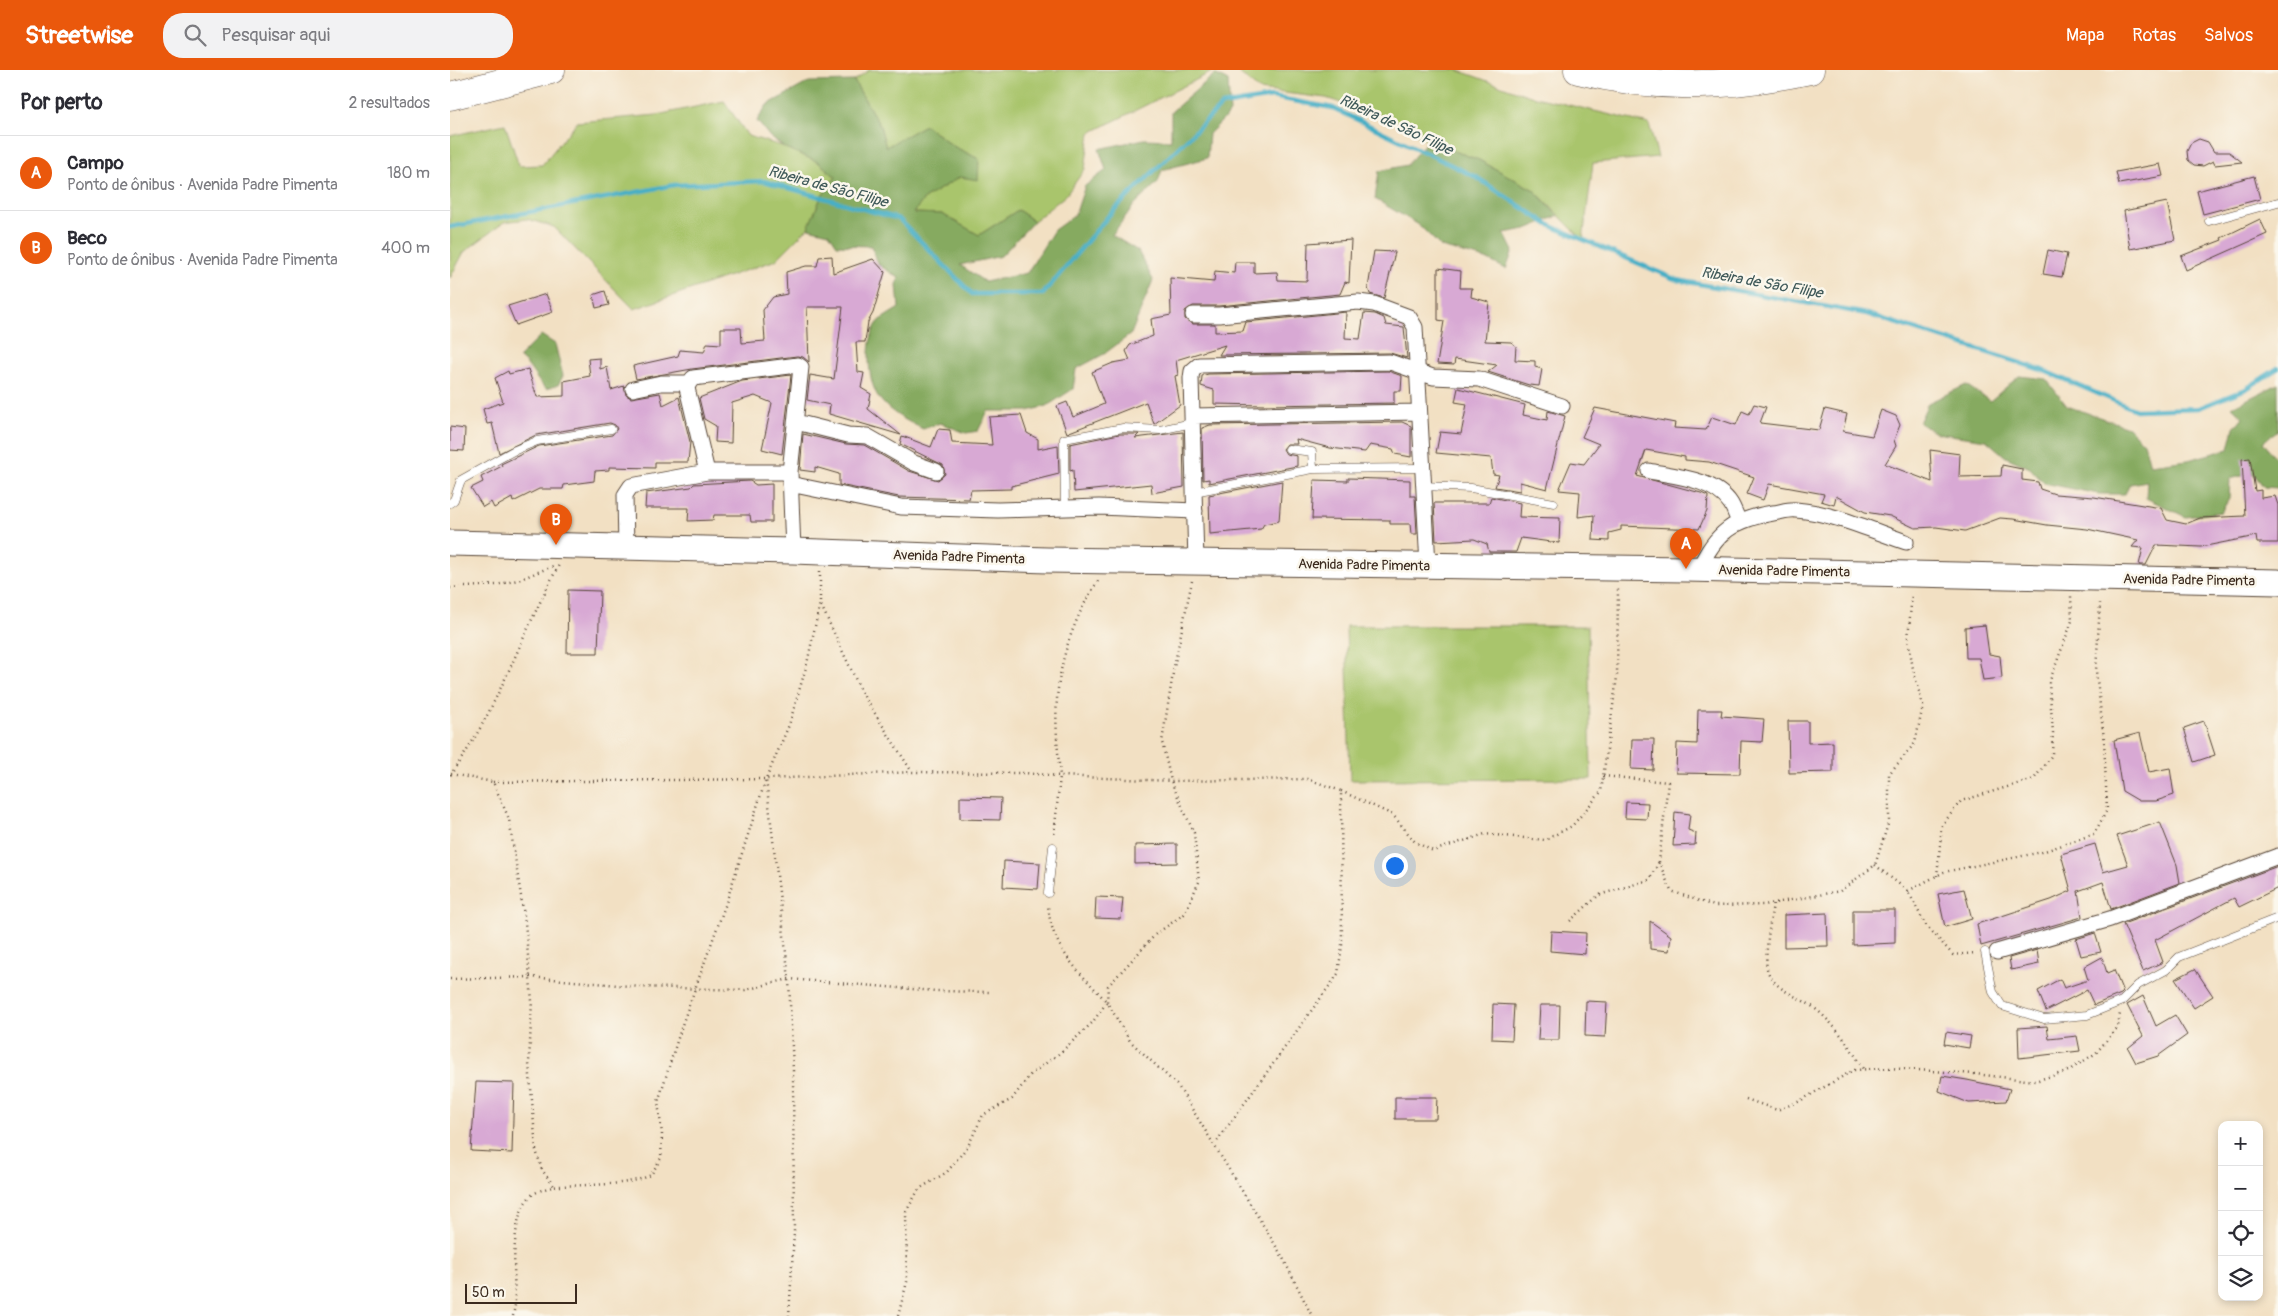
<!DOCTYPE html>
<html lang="pt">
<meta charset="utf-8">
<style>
body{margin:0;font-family:Pangolin,sans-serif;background:#f2f2f3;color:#2b2b33}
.controls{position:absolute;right:15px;bottom:15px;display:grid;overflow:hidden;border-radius:10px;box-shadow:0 2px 8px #0003}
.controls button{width:45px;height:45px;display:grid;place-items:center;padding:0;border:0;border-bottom:1px solid #e1e1e2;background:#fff;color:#2b2b33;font:25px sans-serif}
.scale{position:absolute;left:15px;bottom:12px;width:112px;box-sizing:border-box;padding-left:5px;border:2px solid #3b2a1e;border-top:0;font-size:14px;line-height:18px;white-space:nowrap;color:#3b2a1e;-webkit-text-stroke:4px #fbf7ec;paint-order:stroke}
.you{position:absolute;left:944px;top:795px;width:18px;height:18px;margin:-12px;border:4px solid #fff;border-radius:50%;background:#1a73e8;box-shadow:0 0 0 8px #1a73e833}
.badge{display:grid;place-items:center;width:32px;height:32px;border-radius:50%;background:#ea580c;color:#fff;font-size:16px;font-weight:700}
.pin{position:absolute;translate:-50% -41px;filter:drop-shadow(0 1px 2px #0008)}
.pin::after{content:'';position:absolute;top:26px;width:18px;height:15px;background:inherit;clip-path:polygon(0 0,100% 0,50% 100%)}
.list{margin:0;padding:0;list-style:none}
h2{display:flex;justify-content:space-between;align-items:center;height:65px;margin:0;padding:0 20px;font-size:21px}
h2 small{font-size:16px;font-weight:400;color:#7c7c81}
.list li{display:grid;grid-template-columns:32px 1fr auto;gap:15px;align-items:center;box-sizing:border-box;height:75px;padding:0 20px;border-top:1px solid #e1e1e2}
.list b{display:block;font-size:19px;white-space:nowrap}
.list p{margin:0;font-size:16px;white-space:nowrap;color:#7c7c81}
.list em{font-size:16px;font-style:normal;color:#7c7c81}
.icon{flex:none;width:28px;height:28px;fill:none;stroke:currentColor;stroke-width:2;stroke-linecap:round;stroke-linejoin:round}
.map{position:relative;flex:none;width:1828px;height:1246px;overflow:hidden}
header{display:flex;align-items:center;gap:30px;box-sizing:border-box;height:70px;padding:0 25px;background:#ea580c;color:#fff}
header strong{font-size:24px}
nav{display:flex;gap:28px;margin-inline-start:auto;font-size:18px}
.search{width:350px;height:45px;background:#f2f2f3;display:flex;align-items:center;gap:12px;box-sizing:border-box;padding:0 18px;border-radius:20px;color:#7c7c81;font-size:19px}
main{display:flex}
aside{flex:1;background:#fff}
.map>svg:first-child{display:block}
.green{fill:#a9c56c;stroke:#727845}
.forest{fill:#86aa60;stroke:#606a3f}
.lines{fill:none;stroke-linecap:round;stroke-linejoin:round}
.stream{stroke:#46afc6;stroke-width:4.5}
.building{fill:#d8a9d4}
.lane-casing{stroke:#564537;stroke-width:9}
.street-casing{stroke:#564537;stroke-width:17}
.primary-casing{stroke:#564537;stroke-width:27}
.highway-casing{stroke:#564537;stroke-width:29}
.path{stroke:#564537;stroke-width:2.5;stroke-dasharray:1 4;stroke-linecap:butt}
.lane{stroke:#fff;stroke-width:8}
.street{stroke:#fff;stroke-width:15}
.primary{stroke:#fff;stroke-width:25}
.highway{stroke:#fff;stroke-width:28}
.labels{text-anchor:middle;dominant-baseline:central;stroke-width:5;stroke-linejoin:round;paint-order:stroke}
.street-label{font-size:14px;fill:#3b2a1e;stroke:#fbf7ec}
.water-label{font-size:15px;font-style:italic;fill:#3f5959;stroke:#fbf7ec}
</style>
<header>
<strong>Streetwise</strong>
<div class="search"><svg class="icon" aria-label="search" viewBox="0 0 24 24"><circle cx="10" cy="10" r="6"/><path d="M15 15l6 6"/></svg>Pesquisar aqui</div>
<nav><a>Mapa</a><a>Rotas</a><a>Salvos</a></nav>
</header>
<main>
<aside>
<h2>Por perto<small>2 resultados</small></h2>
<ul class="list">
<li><span class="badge">A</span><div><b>Campo</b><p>Ponto de ônibus · Avenida Padre Pimenta</p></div><em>180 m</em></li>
<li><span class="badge">B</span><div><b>Beco</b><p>Ponto de ônibus · Avenida Padre Pimenta</p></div><em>400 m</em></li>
</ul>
</aside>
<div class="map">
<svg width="1828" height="1246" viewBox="0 0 1828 1246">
<rect width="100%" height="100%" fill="#fbf7ec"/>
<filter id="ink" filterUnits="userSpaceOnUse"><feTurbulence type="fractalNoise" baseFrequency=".02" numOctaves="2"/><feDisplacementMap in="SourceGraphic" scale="10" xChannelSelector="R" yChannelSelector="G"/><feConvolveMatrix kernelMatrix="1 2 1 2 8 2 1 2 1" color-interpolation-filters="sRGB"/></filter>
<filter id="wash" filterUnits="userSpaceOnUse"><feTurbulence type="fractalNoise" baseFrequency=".0096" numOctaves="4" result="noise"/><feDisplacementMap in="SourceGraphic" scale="20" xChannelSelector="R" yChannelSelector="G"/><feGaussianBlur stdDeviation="1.12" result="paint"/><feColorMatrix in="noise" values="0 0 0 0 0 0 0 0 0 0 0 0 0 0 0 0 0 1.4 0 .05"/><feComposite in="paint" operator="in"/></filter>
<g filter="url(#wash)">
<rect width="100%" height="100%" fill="#f2e0c3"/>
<path class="green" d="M419 0H766L640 63 635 99 616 125 584 151 568 140 529 165 492 144 463 143 475 128 510 107 529 89 503 76 475 55 436 78 430 56 404 11Z
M786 0H1007L1077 25 1199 54 1208 87 1143 93 1133 170 1084 120 1029 90 977 71 949 52 876 28 809 20Z
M274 31 298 66 335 77 368 92 386 107 372 125 358 158 326 190 184 239 104 157 77 149 54 152 14 182 0 208V66L55 54 69 96 92 95 127 52 207 45Z
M896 556H1138L1141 709 900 710Z"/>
<path class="forest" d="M765 4 778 11 780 43 759 64 757 88 712 100 708 112 684 135 662 165 688 181 703 210 681 264 654 284 626 299 623 319 597 336 578 341H538L528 361 516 363 490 353 473 359C457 351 440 343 429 328 417 311 415 271 427 254 431 248 443 242 449 238L447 215 449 208 429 195 421 176 387 175 379 163 358 158 372 125 386 107 368 92 335 78 320 67 307 51 317 35 359 12 404 11 430 56 436 77 475 55 503 76 529 89 528 110 510 107 475 128 463 143 492 144 529 165 568 140 584 151 551 186 510 195 535 212 577 203 604 160 625 145 635 116 656 100 649 79 694 69 721 70V42Z
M977 71 1029 90 1084 120 1108 146 1076 159 1054 163 1063 181 1056 199 1036 189 991 177 969 155 925 129 929 101 957 95Z
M91 265 105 274 113 306 108 315 96 319C85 309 81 296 69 287Z
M1569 306 1596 309 1617 336 1678 357 1694 373 1700 395 1738 390 1779 379 1784 358 1793 347 1782 337 1828 314V360L1813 372 1828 391V418L1814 417 1803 403 1780 409 1779 429 1771 442 1736 447 1696 428 1697 411 1680 414 1675 424H1648L1594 413 1580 398 1556 387 1536 370 1486 363 1469 353 1478 333 1516 315 1540 331Z"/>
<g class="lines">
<path class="stream" d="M0 157 224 115 314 111 449 149 522 224H593L660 144 772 35 822 27 883 38 1026 107 1099 155 1227 210 1417 244 1592 300 1686 340 1749 338 1796 319 1828 298"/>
</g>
<g id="blocks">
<path class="building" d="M1749 69 1758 72 1764 82H1779L1792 92 1765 95 1763 91 1753 96 1744 95 1738 90 1737 81 1741 73Z
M1710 94 1713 106 1669 114 1666 102Z
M1804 106 1810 129 1753 144 1747 121Z
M1717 132 1725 170 1680 179 1674 141Z
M1810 149 1817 164 1736 200 1731 186 1772 170 1771 168Z
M901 170 899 213 895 212 890 224 769 236H743L735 241V249L743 254H765V262L793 261 796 252 896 242 895 268 910 269 914 243 925 244 934 248 936 255 954 257 957 288 940 283 769 285 775 275 726 290 728 305 725 306 730 335 704 354 696 332 617 363 607 336 617 332 623 347 654 334 642 302 663 293 680 290 676 281 680 275 703 266 701 249 721 245 720 208 764 212 765 201 784 203 785 192H804V203L827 202 828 210 857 211 858 173Z
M1598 180 1617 184 1612 207 1593 204Z
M924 181 945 182 934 228 920 224 918 218Z
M382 186 383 203 423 189 435 202 423 243 418 252 415 272H406L408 302 414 303 411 318 421 324 418 339 451 365 379 344 380 335 357 330 360 305 384 309 393 237H357L359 292 353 287 347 286 242 299 186 309 183 296 228 286 230 280 254 282 257 273 271 274V258H291L292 273 315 271 313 240 323 227 337 224 336 202 356 196H367L369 187Z
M988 198 1011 201 1010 218H1022L1021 227 1039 232 1035 271 1061 272 1066 276 1065 290 1085 291V297L1092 299 1089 316 1079 315 1038 302 1047 295 1005 289 1004 295 987 294 994 251 988 250Z
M155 221 159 235 146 238 143 225Z
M96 224 103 242 66 255 58 236Z
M150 288V299L157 297 161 320 174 316 176 325 181 328 210 323 213 335 229 327 240 372 238 392H205V398L159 397V400L145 401 144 411 114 415 113 419H89L63 432 62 428 44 438 41 432 33 437 21 418 33 412 31 407 52 396 51 394 89 376 162 365 167 359 165 355 160 353 86 365 49 383 42 353 37 354 33 339 53 332 45 308 58 301 59 304 78 299 87 327 114 326V311L140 306 138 289Z
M938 301 952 306 951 321H944V333L815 335 764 334V320L751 316 752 306 758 304Z
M341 305 332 384 312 379 322 333 305 326 282 333 281 373 265 372 266 356 254 349 249 328 292 311Z
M1008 318 1075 335 1073 345 1097 350 1098 341 1115 346 1097 419 1070 412V421L1045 417 1049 405 1043 404 1041 388 986 383 990 362 1011 364 1017 334 1005 332Z
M1304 334 1316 337 1310 353 1369 360 1375 339 1397 344 1393 361 1422 366 1431 340 1446 346 1450 355 1444 370 1446 376 1435 394 1482 412 1480 380 1510 384 1509 407 1551 406 1552 395 1572 399V410L1588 412 1590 419 1605 424 1644 427 1711 438 1717 450 1736 454 1750 448 1795 446 1792 389 1800 388 1805 421 1811 420V428L1825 426 1828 435V473H1807L1806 466 1751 477 1706 475 1696 495H1689L1693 478 1682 477 1688 470 1637 459 1597 455 1563 449 1550 448 1515 461 1486 457 1465 458 1440 446 1415 442 1386 426 1384 435 1371 431 1374 424 1319 414 1313 430 1297 424 1304 407 1259 392 1235 390V387L1196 380 1187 406 1251 423 1258 426 1257 441 1249 459 1171 456V460L1159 463V471L1143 470 1144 445 1128 447 1130 422 1109 420 1121 392 1134 394 1149 374 1132 367 1145 338 1225 353 1224 358 1256 360 1262 347 1286 355 1292 341 1299 344Z
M571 345 577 363 588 369V379L608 375 609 404 561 416V419L521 420 519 429 449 427 389 415V404L365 397V402L350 400 353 364 396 374 414 375 459 401 488 410 495 404 493 395 450 374 452 366 481 377 488 359 500 360 502 373 542 375 539 347Z
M952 352 961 356V387L945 384 943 379 920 375 915 382 880 378 846 369 847 374H837L833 379 836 384 847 386V396L759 413V409L753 410 752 358 760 355Z
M0 357 15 359 14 381 0 380Z
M733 362 734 417 702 423 701 414 624 422 623 400 620 401V374L669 364H689L685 368Z
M898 408 960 410V426H965L967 464H961L960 454H940V450L862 449 864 410 898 411Z
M300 411 306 415 322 414V452H301L300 445H264L263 450 238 451 239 438H195L196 423 241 417 244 414Z
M832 411 829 451 814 454 811 459 760 464 759 425Z
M1041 427 1070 433 1069 447 1110 448 1109 473 1071 468 1066 482H1039L1037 474 1024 469 986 471 984 433H1039Z
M118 520 150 521 148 583H117Z
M1535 555 1539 584 1550 586 1552 608 1533 610 1529 588H1516L1515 557Z
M1248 640H1272L1271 646 1314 649 1312 672 1291 671 1290 704 1226 703 1227 673 1247 674Z
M1338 651H1358V673L1383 672V702L1339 703Z
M1754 651 1765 685 1744 692 1734 658Z
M1690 663 1699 702 1720 698 1724 725 1706 731H1689L1672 721 1664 670Z
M1182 669H1204L1203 700 1181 699Z
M510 727 551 728 550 750 510 749Z
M1176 732 1198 733 1197 749 1175 748Z
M1225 742 1240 744 1238 760 1246 763 1245 775 1223 776Z
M1710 752 1727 795 1730 813 1661 839 1653 812 1628 821 1632 847 1531 876 1527 854 1601 830 1621 821 1611 784 1645 774 1653 802 1678 795 1667 766Z
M727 774V793L685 794V775Z
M554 791 590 793 588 819 553 817Z
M1828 796V818L1789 837 1784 828 1705 870 1713 892 1693 901 1673 854Z
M1514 819 1522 849 1495 857 1488 824Z
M646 827 673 828 671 849 645 848Z
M1403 840H1445V873L1403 875Z
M1377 843 1378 876 1334 877V845Z
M1200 851 1221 866 1219 881 1200 879Z
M1101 861 1136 863 1135 884 1100 881Z
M1645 863 1651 882 1631 886 1626 869Z
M1587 880 1589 894 1561 900 1559 888Z
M1652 887 1657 903 1664 900 1673 922 1671 924 1644 935 1637 920 1596 941 1588 921 1610 909 1614 918 1638 910 1634 897Z
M1745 899 1763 926 1744 938 1725 909Z
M1693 926 1706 956 1725 945 1737 965 1708 986 1686 993 1678 978 1693 966 1677 935Z
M1136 931 1157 932 1155 967 1135 966Z
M1043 934 1064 935 1062 970 1042 969Z
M1090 935H1110L1109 970H1088Z
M1597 956 1599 969 1627 966 1630 981 1569 988 1568 958Z
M1496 962 1521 966 1519 978 1494 974Z
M1492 1006 1517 1010 1560 1019 1556 1031 1519 1033 1489 1021Z
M26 1012 64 1013 62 1083 21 1081Z
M945 1027H987L986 1049H945Z"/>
</g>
</g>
<g filter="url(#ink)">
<use href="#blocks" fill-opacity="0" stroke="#564537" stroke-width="1"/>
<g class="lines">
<defs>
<path id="lane" d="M1759 151 1828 132
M839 379 862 382 863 399
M973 416 1021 418 1104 433
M744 422 863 399 972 398
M0 433 4 430 11 410 63 381 87 371 161 359
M615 438 614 369 673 358 710 360 742 353
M598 823 603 777
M1535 882 1543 922 1552 936 1594 949 1637 945 1672 931 1688 915 1716 900 1729 887 1828 848"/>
<path id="street" d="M743 245H769L908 232 924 234 959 247 965 257 978 495
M183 319 211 313H239
M742 346 969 342
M346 352 398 365 417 366 464 393 486 401
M1199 401C1225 406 1265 409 1281 434 1284 439 1286 446 1289 451
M257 402 237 318 239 313 243 308 348 295 351 297 340 402 343 481
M340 414 451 437 548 440 649 437 745 441
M176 478 175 425 181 416 257 402H340
M746 492 741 308 742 301 749 295 940 292 983 307 1029 309 1112 336
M1249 499C1265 463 1284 449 1323 443 1331 442 1339 439 1346 440 1383 443 1421 460 1456 472
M1547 882 1660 849 1828 786"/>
<path id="primary" d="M0 473 343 481 597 490 1236 499 1828 512"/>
<path id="highway" d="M1128 0C1209 21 1279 17 1360 0
M0 26 101 0"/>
</defs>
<use href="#lane" class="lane-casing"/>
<use href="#street" class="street-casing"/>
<use href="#primary" class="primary-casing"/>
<use href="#highway" class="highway-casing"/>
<path class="path" d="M370 501V533L412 623 462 702 574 703 610 706 604 766
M648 511C625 545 610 588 607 629 605 654 608 681 610 706L721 711 858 709 891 721 892 875 888 904 765 1074
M742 511 724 597 712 672 721 711 744 763 749 812 734 844 706 864 658 916 657 932 680 971 728 1016 832 1186 862 1246
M0 518 46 515 68 510 103 496
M1 704 43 712 59 749 75 852 82 931 79 993 86 1080 92 1100 104 1116
M0 705C48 641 71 564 109 495
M1153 706 1218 712 1209 792 1221 821 1264 836 1314 835 1390 821 1425 795 1439 751V704L1465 673 1473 636 1463 599 1458 568 1462 524
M43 712 316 709
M891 721 943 745 965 772 983 781 1035 764 1095 770 1122 756 1151 722 1167 607 1168 517
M1425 795 1458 821 1475 854 1503 885 1525 883
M1487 806 1492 755 1511 731 1584 709 1602 685 1603 663 1599 613 1622 551 1621 526
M1458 821 1494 802 1592 782 1644 764 1657 740 1654 669 1646 601 1650 533
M1323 834C1321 848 1313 891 1318 902 1326 921 1348 926 1363 937 1384 953 1401 977 1413 999
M1120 851 1149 825 1199 810 1209 792
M0 909 80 907 190 917 295 920 339 909 486 921 540 922
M1296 1029 1327 1040 1348 1032 1404 1000 1439 998 1525 1004 1585 1011 1618 1001 1646 983 1668 957 1670 943
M63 1246 65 1235C65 1208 58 1138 85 1123 102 1114 120 1116 138 1115 160 1114 181 1114 201 1105L211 1088 212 1064 208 1032 233 952 275 836 316 709 339 655 357 594 370 533
M339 1246 344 1163 343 1001 339 909 316 709 462 702
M448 1246 457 1212 456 1142 469 1119 497 1102 518 1076 533 1045 562 1029 581 1004 610 983 642 953 657 932C629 901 601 879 598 835"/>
<use href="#lane" class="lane"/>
<use href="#street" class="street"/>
<use href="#primary" class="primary"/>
<use href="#highway" class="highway"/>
</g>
</g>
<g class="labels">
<g class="street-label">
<text transform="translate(509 487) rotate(2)">Avenida Padre Pimenta</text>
<text transform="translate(914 495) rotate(1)">Avenida Padre Pimenta</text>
<text transform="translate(1334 501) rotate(1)">Avenida Padre Pimenta</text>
<text transform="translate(1739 510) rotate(1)">Avenida Padre Pimenta</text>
</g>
<g class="water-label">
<text transform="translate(946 55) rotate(25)">Ribeira de São Filipe</text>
<text transform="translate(378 117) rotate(15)">Ribeira de São Filipe</text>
<text transform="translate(1312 213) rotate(10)">Ribeira de São Filipe</text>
</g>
</g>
</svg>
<div class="controls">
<button>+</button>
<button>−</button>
<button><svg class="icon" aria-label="locate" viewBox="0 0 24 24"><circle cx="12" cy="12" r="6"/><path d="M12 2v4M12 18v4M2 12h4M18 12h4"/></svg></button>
<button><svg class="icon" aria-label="layers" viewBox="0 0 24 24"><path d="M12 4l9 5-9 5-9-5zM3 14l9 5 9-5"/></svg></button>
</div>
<div class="scale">50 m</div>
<div class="you"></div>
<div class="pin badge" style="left:1236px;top:499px">A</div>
<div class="pin badge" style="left:106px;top:475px">B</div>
</div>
</main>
